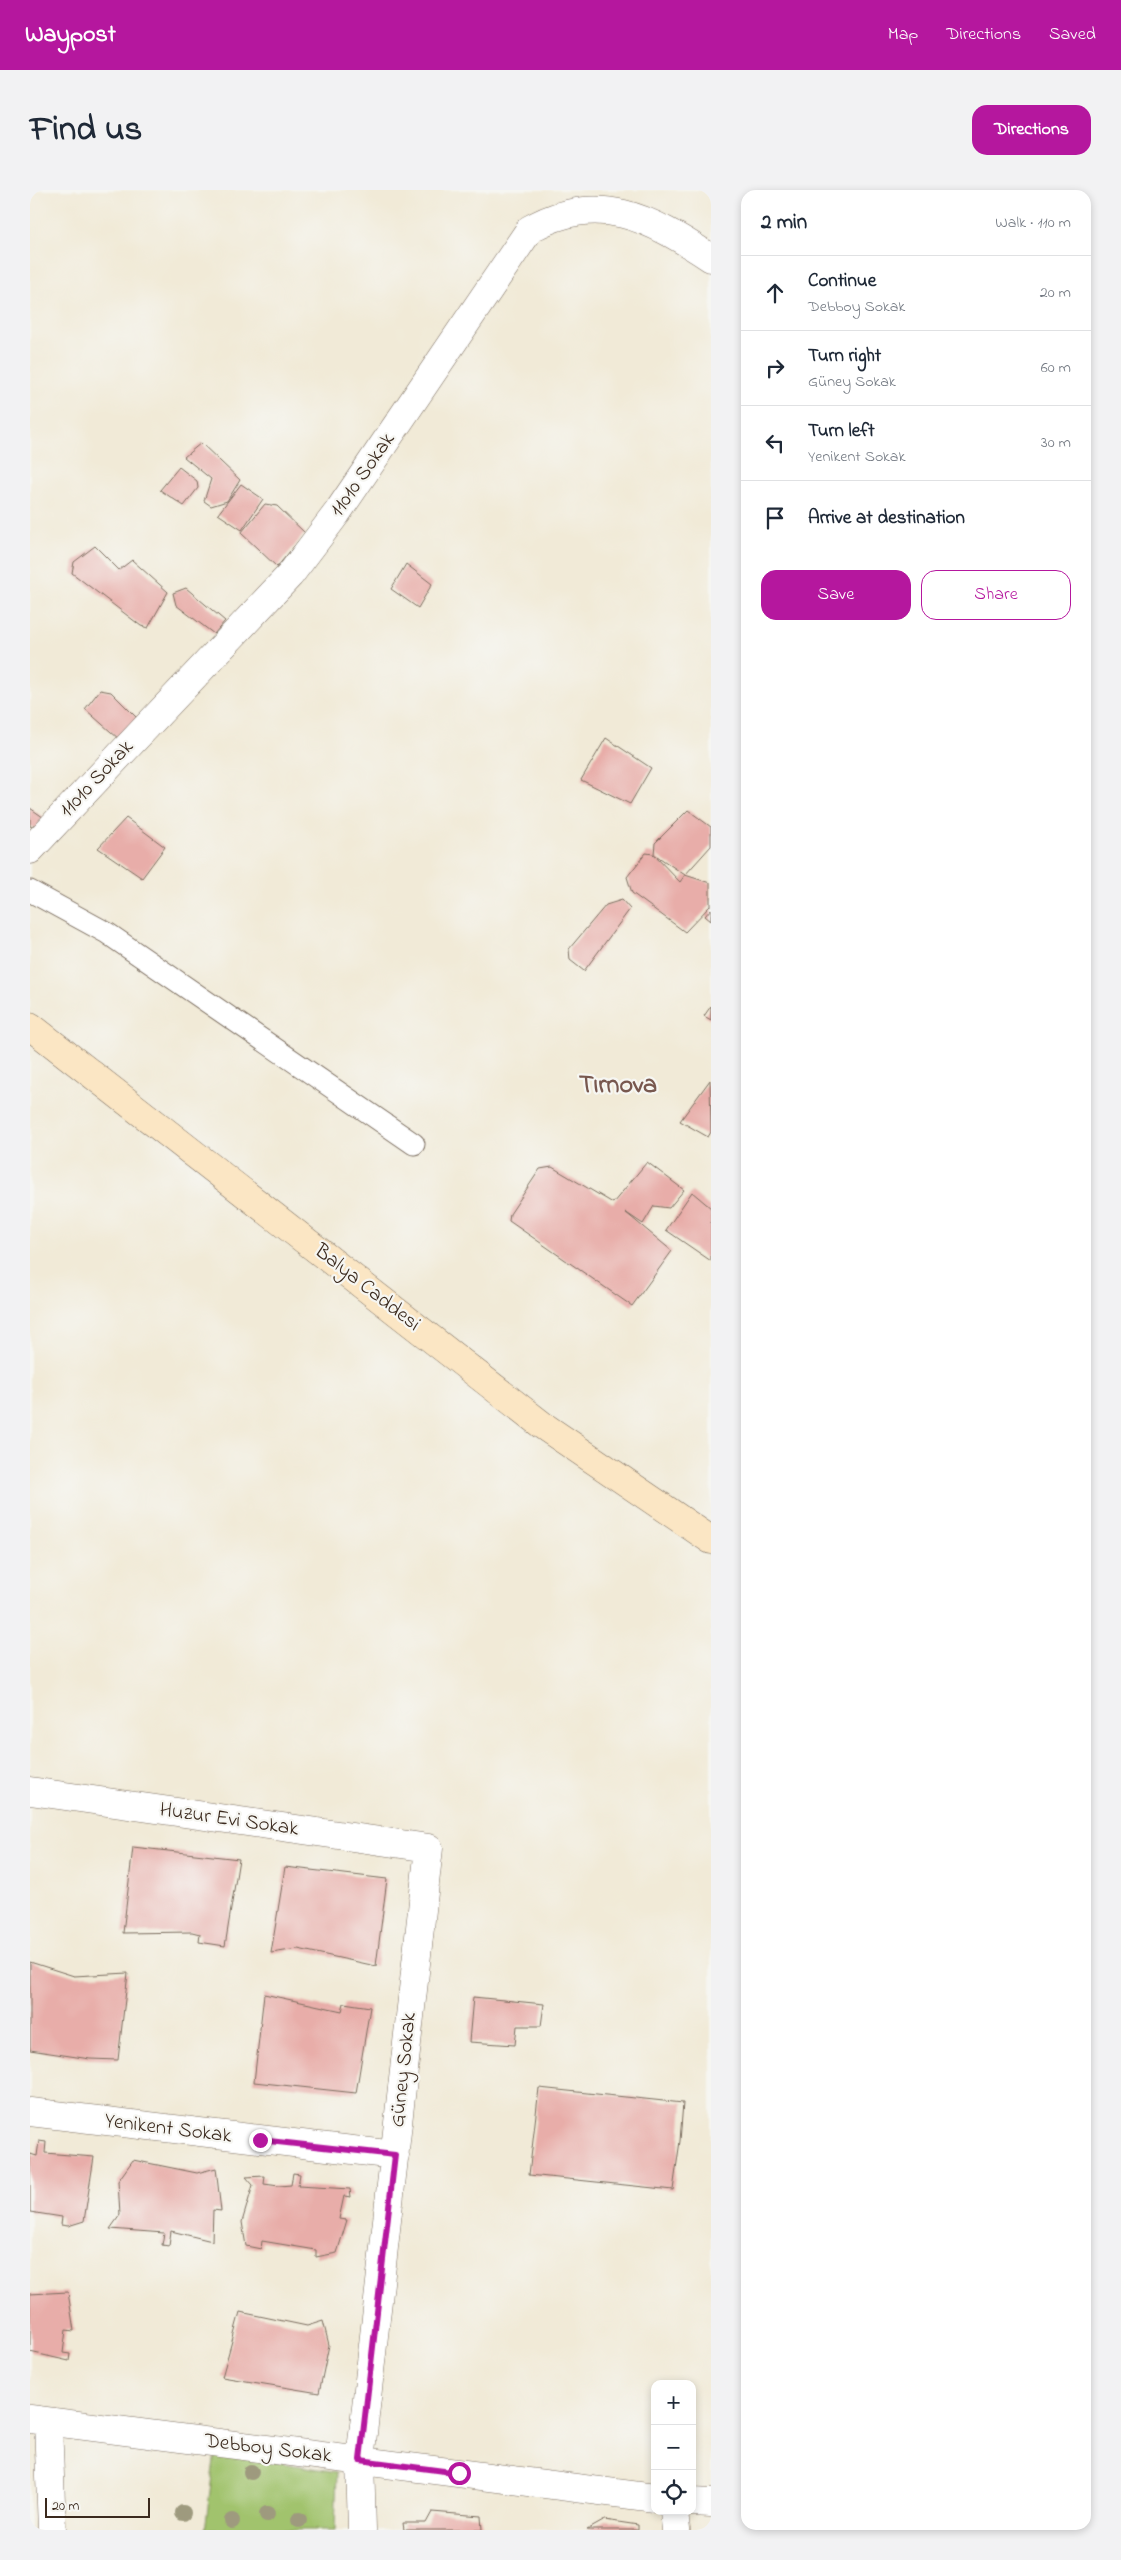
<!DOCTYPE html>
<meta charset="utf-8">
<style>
body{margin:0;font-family:"Indie Flower",sans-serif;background:#f2f2f3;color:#1f2937}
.controls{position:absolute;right:15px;bottom:15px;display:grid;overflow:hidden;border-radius:10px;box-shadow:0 2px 8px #0003}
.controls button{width:45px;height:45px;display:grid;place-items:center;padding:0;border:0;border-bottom:1px solid #e0e1e3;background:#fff;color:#1f2937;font:25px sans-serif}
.scale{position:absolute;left:15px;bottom:12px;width:105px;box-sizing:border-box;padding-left:5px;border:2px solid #3b2a1e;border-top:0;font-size:14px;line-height:18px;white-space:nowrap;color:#3b2a1e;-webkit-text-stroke:4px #f6f6f2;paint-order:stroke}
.stop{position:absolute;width:15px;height:15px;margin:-11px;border:4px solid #b5179e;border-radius:50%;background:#fff}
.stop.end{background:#b5179e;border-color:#fff;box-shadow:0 1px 5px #0008}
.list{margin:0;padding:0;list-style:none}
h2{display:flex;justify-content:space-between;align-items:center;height:65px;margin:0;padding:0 20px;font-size:21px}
h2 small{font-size:16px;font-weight:400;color:#747a83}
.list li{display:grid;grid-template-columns:32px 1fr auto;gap:15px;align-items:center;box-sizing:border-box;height:75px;padding:0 20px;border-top:1px solid #e0e1e3}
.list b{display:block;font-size:19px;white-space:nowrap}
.list p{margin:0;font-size:16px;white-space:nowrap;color:#747a83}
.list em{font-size:16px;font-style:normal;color:#747a83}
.actions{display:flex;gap:10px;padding:15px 20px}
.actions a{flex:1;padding:11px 0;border:1px solid #b5179e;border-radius:15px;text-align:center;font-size:18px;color:#b5179e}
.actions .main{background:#b5179e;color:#fff}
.icon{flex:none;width:28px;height:28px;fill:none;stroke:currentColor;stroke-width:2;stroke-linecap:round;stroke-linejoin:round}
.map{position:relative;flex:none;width:681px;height:2340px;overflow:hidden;border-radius:15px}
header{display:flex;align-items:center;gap:30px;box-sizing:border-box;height:70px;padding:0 25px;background:#b5179e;color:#fff}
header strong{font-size:24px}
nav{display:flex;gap:28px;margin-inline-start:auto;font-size:18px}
.intro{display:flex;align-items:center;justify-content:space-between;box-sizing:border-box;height:120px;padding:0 30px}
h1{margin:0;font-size:35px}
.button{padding:12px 22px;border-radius:15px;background:#b5179e;color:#fff;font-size:18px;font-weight:700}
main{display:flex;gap:30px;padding:0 30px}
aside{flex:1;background:#fff;border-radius:15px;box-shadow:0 2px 8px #0003}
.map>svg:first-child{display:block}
.green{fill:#a1c36d;stroke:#6e7646}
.building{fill:#e8ada9}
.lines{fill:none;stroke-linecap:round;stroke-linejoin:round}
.lane-casing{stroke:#7b6d5f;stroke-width:23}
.street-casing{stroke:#7b6d5f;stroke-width:29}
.secondary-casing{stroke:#7b6d5f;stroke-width:29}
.lane{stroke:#fff;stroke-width:21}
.street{stroke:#fff;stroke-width:28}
.secondary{stroke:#fbe6c4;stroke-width:28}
.tree{fill:#9e9a7e}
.route{stroke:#b5179e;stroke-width:6}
.labels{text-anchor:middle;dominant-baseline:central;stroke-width:4.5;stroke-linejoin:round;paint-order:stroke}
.street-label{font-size:21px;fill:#3b2a1e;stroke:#f6f6f2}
.district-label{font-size:26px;font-weight:bold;fill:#78584f;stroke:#f6f6f2}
</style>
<header>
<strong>Waypost</strong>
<nav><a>Map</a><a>Directions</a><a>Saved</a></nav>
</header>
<div class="intro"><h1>Find us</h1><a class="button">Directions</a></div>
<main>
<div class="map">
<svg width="681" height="2340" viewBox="0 0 681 2340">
<rect width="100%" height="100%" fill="#f6f6f2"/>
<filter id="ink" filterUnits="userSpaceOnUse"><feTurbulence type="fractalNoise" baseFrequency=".02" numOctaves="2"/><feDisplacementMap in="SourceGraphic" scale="10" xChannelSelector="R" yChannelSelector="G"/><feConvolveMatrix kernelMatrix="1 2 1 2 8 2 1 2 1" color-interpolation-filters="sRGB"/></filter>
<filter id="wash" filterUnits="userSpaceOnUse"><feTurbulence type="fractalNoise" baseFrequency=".0096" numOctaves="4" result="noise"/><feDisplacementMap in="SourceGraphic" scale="20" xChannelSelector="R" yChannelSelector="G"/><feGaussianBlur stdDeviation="1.12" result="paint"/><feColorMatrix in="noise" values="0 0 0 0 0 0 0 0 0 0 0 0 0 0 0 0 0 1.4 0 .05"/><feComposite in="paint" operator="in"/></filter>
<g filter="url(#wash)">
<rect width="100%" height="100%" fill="#f1ead7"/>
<path class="green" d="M185 2262 307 2282 305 2340H175Z"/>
<g id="blocks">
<path class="building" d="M171 253 210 290 197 311 181 316 174 311 181 289 154 267Z
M149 277 167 291 168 298 154 316 130 300Z
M211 294 233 309 212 340 188 324Z
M235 314 247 316 275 343 247 377 211 343Z
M65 356 89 380 102 370 138 402 118 438 111 436 42 383 44 372Z
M376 374 402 394 388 418 361 399Z
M156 398 195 431 184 444 146 415 143 403Z
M70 500 81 502 109 530 89 549 55 519Z
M576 548 621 578 600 614 551 590Z
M0 618 17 630 8 640 0 636Z
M658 620 681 637V656L655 685 624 664 625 653Z
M96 628 135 657 112 688 68 658Z
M616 663 623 664 650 692 655 685 680 693V716L655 742 602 703 597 687Z
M592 710 600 719 554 781 540 770 539 759 576 715Z
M681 719V731L675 726Z
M681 816V830L674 826Z
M680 890 681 942 678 947 650 931Z
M617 972 654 1000 639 1018 624 1016 613 1034 595 1022 642 1061 602 1116 479 1031 480 1024 510 979 522 977 583 1013Z
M662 1002 681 1018V1071L636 1040Z
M103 1657 209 1669 195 1756 169 1752 170 1744 162 1742 93 1743Z
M255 1677 357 1689 346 1776 268 1759 241 1763Z
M0 1772 44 1786 98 1783 88 1870 60 1869 0 1860Z
M234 1804 312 1821 314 1813 340 1817 326 1903 224 1892Z
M443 1807 514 1814 511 1836H487L485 1855 439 1852Z
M509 1898 653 1913 650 1951 643 2000 499 1985Z
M9 1951 16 1952 15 1963 64 1967 54 2031 38 2036 31 2035 32 2027 0 2022V1964L7 1966Z
M103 1970 167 1983 186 1978 191 2021 183 2020 182 2051 141 2041 139 2056 132 2055 134 2043 80 2039 90 2025 88 1991Z
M263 1983 270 1984 268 1996 320 1999 321 2007 314 2006 309 2029 317 2030 307 2063 286 2067V2060L232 2051 231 2059 216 2056 212 2032 223 1995 216 1987 235 1986 234 1994 249 1996 261 1995Z
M38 2102 44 2141 36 2140 33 2163 40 2164 39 2171 0 2162V2104Z
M210 2122 277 2136 293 2131 299 2155 289 2203 192 2187Z
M402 2322 451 2326 452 2340H374L373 2333H396Z
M575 2330 608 2335V2340H557Z"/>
</g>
</g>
<g filter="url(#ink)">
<use href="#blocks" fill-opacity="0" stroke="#7b6d5f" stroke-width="1"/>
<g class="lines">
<defs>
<path id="lane" d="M0 701 77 743 384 954"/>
<path id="street" d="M0 660 260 385 307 323 500 39C568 0 620 28 681 68
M0 1601 399 1658 330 2270 332 2340
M0 1922 365 1965
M0 2229 625 2308
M18 2232 22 2340
M662 2312 681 2313
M644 2321 646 2340"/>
<path id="secondary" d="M0 836 512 1235 681 1350"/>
</defs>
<use href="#lane" class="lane-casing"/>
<use href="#street" class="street-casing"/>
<use href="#secondary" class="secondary-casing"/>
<use href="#lane" class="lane"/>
<use href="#street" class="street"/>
<use href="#secondary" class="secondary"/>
</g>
<g class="tree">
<circle cx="221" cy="2282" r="8"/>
<circle cx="153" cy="2323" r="8"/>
<circle cx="237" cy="2324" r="8"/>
<circle cx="269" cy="2330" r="8"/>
<circle cx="202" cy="2331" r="8"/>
</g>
</g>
<g class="lines" filter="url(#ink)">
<path class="route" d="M230 1950 365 1965 330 2270 429 2283"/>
</g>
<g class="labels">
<g class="street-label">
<text transform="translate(333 285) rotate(-55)">11010 Sokak</text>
<text transform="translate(67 589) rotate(-47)">11010 Sokak</text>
<text transform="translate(337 1098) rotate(38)">Balya Caddesi</text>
<text transform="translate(199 1630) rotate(8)">Huzur Evi Sokak</text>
<text transform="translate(374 1880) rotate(-84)">Güney Sokak</text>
<text transform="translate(138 1939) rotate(7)">Yenikent Sokak</text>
<text transform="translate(238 2259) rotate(7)">Debboy Sokak</text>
</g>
<g class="district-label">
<text x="588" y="896">Tırnova</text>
</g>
</g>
</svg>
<div class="controls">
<button>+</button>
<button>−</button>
<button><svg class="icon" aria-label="locate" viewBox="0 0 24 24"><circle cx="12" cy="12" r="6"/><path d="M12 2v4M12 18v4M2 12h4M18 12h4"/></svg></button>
</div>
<div class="scale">20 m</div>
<div class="stop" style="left:429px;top:2283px"></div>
<div class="stop end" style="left:230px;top:1950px"></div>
</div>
<aside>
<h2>2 min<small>Walk · 110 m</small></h2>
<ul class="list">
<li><svg class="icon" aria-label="ahead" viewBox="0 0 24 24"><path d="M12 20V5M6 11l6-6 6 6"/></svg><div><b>Continue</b><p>Debboy Sokak</p></div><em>20 m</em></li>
<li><svg class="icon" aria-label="right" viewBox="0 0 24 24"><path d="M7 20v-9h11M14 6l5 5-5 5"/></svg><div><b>Turn right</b><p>Güney Sokak</p></div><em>60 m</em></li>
<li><svg class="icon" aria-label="left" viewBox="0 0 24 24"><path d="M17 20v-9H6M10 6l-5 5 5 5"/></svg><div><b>Turn left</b><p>Yenikent Sokak</p></div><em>30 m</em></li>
<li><svg class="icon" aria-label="arrive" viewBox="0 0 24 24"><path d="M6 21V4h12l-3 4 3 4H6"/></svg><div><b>Arrive at destination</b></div></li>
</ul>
<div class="actions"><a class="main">Save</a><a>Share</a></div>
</aside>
</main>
